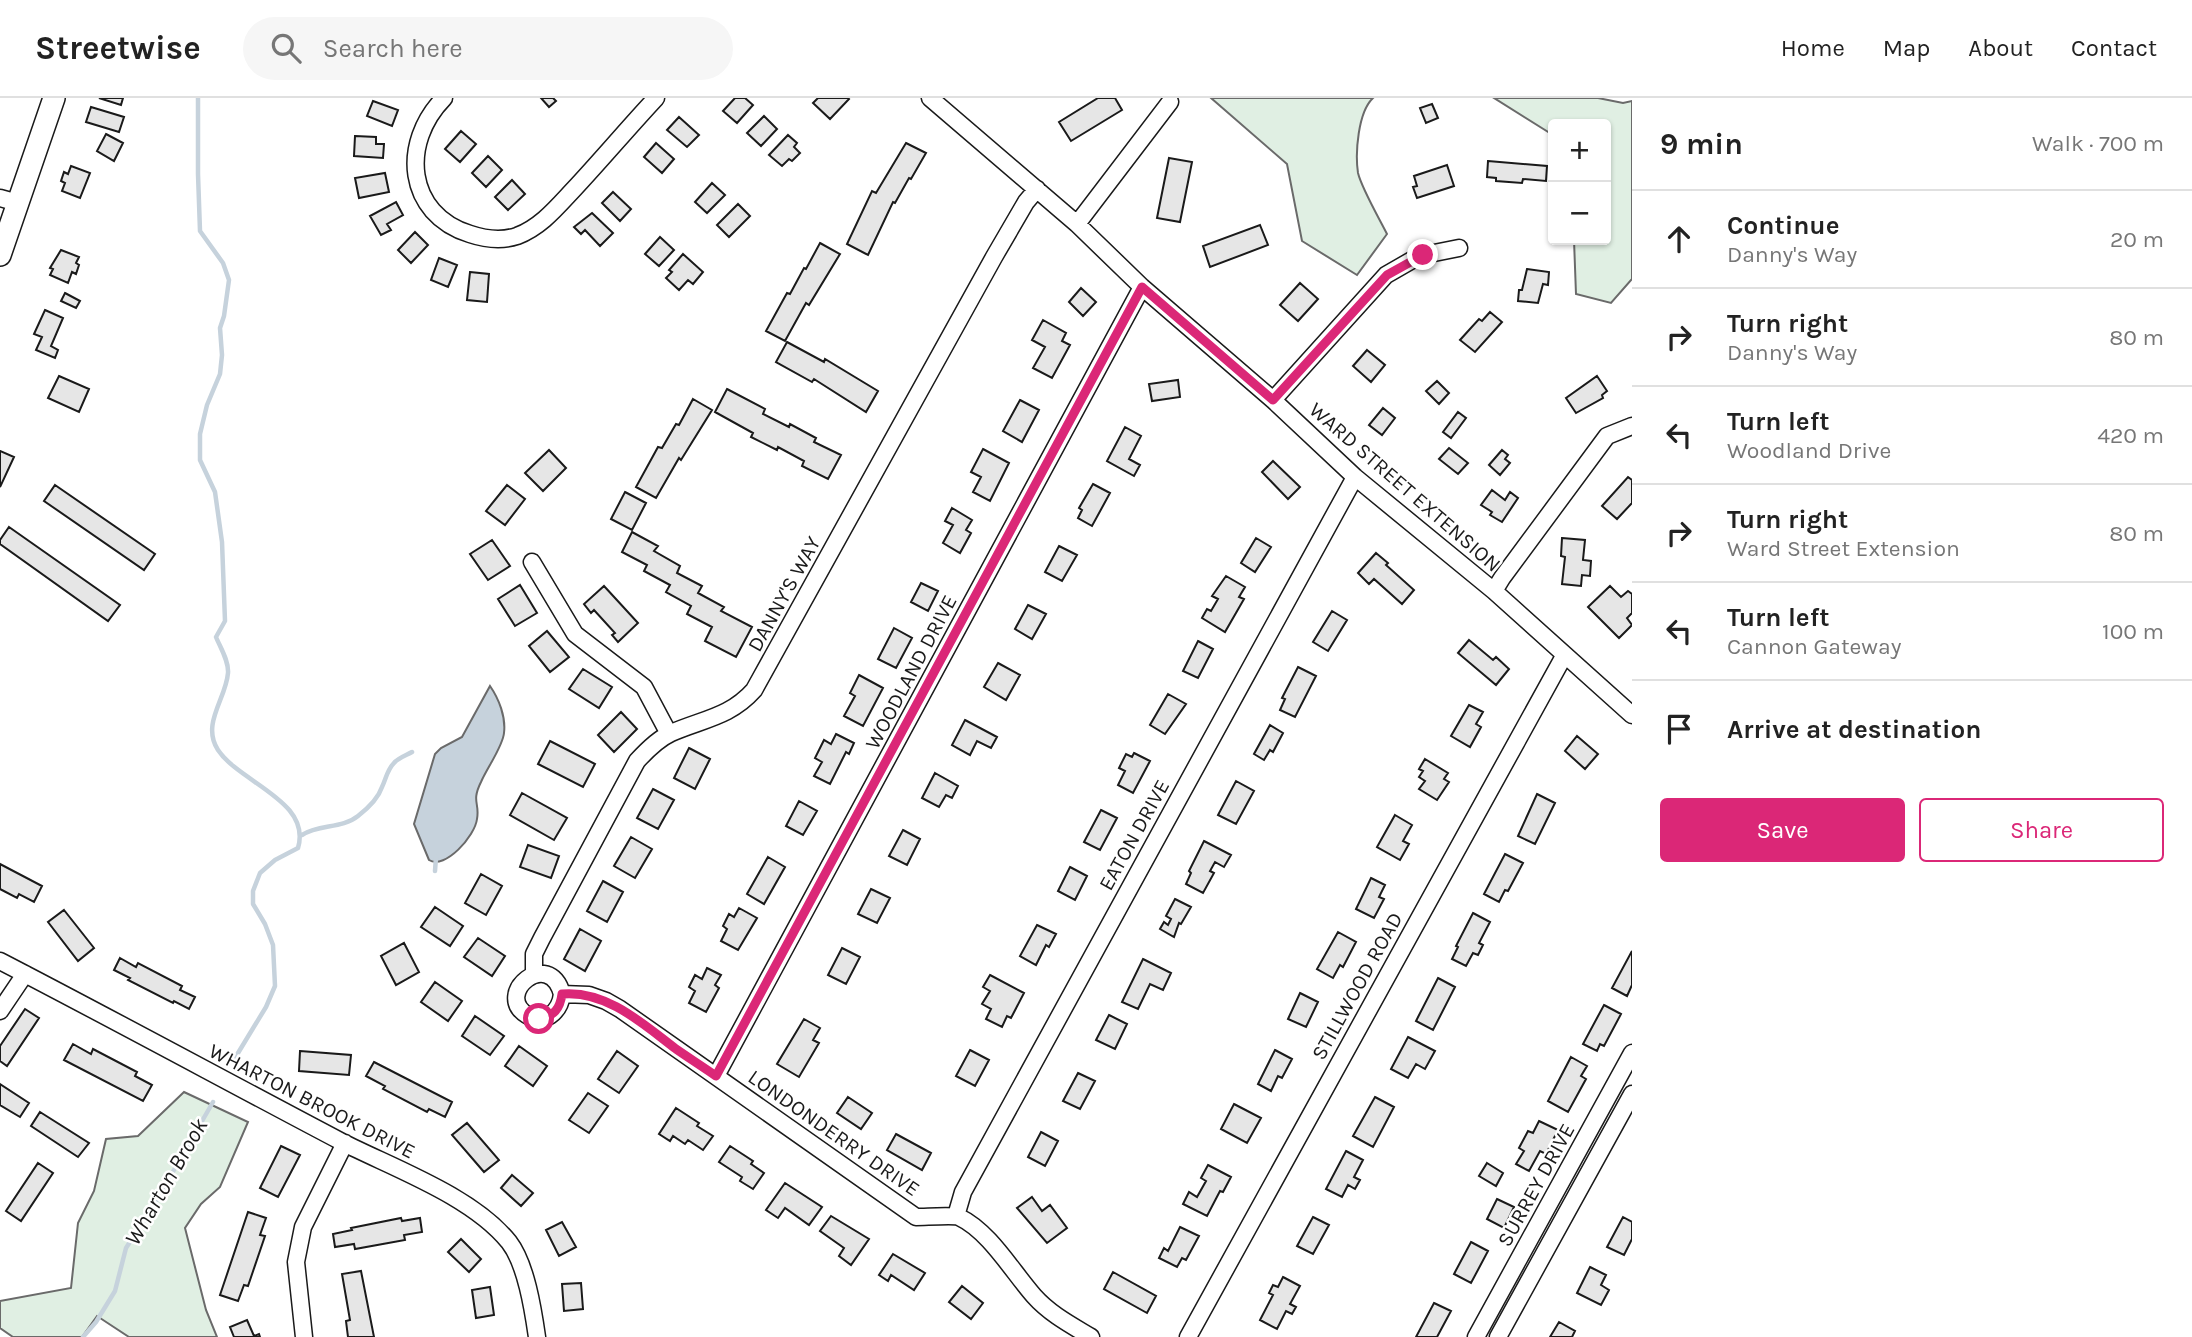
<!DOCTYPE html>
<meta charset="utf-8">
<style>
body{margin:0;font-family:Karla,sans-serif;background:#f6f6f6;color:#222}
.controls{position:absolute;right:21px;top:21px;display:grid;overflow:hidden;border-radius:7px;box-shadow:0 2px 5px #0004}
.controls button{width:63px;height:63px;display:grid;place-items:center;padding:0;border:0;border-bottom:2px solid #e0e0e0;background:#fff;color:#222;font:35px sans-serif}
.stop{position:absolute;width:21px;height:21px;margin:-16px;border:5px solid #db2777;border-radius:50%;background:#fff}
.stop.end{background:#db2777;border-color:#fff;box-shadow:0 2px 7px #0008}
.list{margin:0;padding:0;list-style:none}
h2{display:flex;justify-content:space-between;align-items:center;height:91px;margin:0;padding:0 28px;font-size:30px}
h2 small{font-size:23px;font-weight:400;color:#767676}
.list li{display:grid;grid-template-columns:46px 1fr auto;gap:21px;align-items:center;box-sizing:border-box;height:98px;padding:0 28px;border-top:2px solid #e0e0e0}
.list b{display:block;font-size:26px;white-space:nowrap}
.list p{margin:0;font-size:23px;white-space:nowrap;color:#767676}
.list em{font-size:23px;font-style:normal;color:#767676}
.actions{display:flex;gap:14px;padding:21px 28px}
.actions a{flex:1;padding:16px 0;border:2px solid #db2777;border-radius:7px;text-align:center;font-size:24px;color:#db2777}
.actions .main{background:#db2777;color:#fff}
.icon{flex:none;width:38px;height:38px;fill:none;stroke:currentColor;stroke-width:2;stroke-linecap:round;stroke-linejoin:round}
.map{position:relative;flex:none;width:1632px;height:1239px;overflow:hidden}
header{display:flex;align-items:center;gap:42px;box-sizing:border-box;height:98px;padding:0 35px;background:#fff;border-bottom:2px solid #e0e0e0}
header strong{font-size:33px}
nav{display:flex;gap:38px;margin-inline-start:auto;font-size:24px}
.search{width:490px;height:63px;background:#f6f6f6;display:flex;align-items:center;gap:18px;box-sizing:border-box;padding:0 24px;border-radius:38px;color:#767676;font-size:26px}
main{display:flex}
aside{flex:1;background:#fff}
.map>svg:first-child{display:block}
.green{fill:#e0efe3;stroke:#6a6a6a;stroke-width:2}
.water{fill:#c6d2dc;stroke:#6a6a6a;stroke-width:2}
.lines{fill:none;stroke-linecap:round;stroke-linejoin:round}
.stream{stroke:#c6d2dc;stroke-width:4.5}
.building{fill:#e6e6e6;stroke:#1a1a1a;stroke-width:2}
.minor-casing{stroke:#1a1a1a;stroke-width:19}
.major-casing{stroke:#1a1a1a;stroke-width:24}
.minor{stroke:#fff;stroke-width:16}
.major{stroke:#fff;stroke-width:21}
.route{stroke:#db2777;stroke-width:9}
.labels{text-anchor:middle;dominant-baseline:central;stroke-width:5;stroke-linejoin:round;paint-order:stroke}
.street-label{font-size:21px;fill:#1a1a1a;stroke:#fff}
.water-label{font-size:23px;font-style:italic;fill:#1a1a1a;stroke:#fff}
</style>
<header>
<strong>Streetwise</strong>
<div class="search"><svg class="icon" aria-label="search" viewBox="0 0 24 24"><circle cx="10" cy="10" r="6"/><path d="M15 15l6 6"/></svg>Search here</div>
<nav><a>Home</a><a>Map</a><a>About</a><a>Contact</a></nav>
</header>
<main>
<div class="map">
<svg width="1632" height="1239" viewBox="0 0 1632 1239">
<rect width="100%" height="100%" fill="#fff"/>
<path class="green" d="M1211 0H1373C1358 14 1355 55 1358 75 1362 91 1379 120 1387 136L1357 177 1302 143 1287 66Z
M1494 0H1598L1623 5 1632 3V181L1611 205 1576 196 1574 142H1606V26H1553V37Z
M184 994 248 1024 220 1089 201 1106 185 1130 206 1212 217 1239H129L97 1218 82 1239H13L0 1230V1203L71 1190 78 1125 94 1093 106 1041 138 1038Z"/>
<path class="water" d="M490 588C499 601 506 619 504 635 503 648 487 670 481 684 471 704 480 705 477 721 475 738 445 772 429 762L414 726 435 656 441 650 462 639Z"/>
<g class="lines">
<path class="stream" d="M198 0V76L200 133 223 165 229 182 224 218 220 230 222 257 220 276 207 307 200 336V362L215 394 222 444 225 523 216 539C220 549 229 563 228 575 226 601 201 626 218 652 240 685 312 703 298 750L275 762 260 775 253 793V806L265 826 273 847 275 888 266 909 235 960
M302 737C319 726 342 731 358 718 367 711 378 701 382 689 386 681 387 672 394 665 398 660 407 657 412 654
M435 773 436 759
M83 1239 96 1224 115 1193 126 1150 151 1112 213 1004"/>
</g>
<path class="building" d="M99 0H123L121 7Z
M541 0H553L556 3 549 9Z
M735 0H745L753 7 737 25 723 13Z
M818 0H848L849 1 830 21 813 5Z
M1098 0H1115L1122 12 1071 43 1059 24Z
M373 3 398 12 392 28 367 18Z
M1432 6 1438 20 1426 25 1420 10Z
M91 9 124 19 119 34 86 24Z
M764 18 777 31 761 48 747 35Z
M679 19 699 37 687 49 667 32Z
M461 33 476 46 460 64 445 51Z
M106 36 123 45 114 63 97 53Z
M788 37 797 45 794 49 800 55 792 63 789 61 782 68 769 57Z
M355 38 376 39V46H384L383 60 354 58Z
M656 45 674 61 662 75 644 59Z
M906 45 926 55 911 81 909 80 895 105 893 104 868 157 847 146 872 93 876 95Z
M488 58 502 72 486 89 472 75Z
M1169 60 1192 64 1180 124 1157 120Z
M1488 63 1547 68 1546 83 1523 81 1522 85 1496 83V80L1487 79Z
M1447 67 1454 88 1417 100 1413 89 1417 88 1414 78Z
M71 68 90 75 80 100 62 93 65 85 61 83 64 74 68 76Z
M385 75 389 94 359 100 355 80Z
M512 82 525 96 508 112 495 99Z
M712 85 725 97 707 115 695 104Z
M613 94 631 111 620 123 602 105Z
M396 104 403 117 387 126 391 132 381 137 370 118Z
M738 106 750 118 729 139 717 127Z
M592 115 613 135 600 148 585 132 581 136 574 129Z
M1260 127 1268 147 1210 169 1203 148Z
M415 134 428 147 411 165 398 152Z
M660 139 674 152 659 168 645 156Z
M820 145 840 156 809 207 806 205 785 243 766 233 787 195 790 196 804 170 806 171Z
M61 152 79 159 76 165 79 167 76 176 72 174 68 185 50 177 53 171 50 170Z
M683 156 703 174 693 186 688 182 679 192 666 180 672 174 669 172Z
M439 160 457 167 448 189 431 182Z
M1527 171 1549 174 1548 187 1543 186 1538 205 1518 203 1519 192H1522Z
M470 174 489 176 487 204 467 202Z
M1300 185 1318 201 1298 223 1280 207Z
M1081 190 1096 204 1083 218 1069 204Z
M65 195 80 203 76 210 61 203Z
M45 212 63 220 51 248 58 252 55 260 36 252 42 239 34 236Z
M1490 214 1502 224 1475 254 1460 242 1479 221 1482 223Z
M1043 222 1066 235 1062 243 1070 247 1052 280 1033 270 1045 249 1032 242Z
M787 244 824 264 825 261 878 293 866 314 814 281 812 284 776 264Z
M1367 252 1385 267 1371 284 1353 268Z
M59 278 89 291 79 314 48 300Z
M1597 278 1607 293 1602 297 1603 300 1576 315 1566 300Z
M1178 282 1180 299 1152 303 1149 286Z
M1437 283 1449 295 1439 306 1426 293Z
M727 291 765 311 763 316 789 329 790 326 816 340 814 344 841 357 828 381 802 368 804 363 778 349 777 352 751 339 753 335 715 314Z
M693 301 712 312 681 362 679 360 656 400 636 389 658 349 662 350 676 326 679 327Z
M1020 302 1039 312 1022 344 1003 333Z
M1383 310 1395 320 1382 337 1369 327Z
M1458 314 1466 320 1451 340 1443 334Z
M1125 329 1141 338 1129 361 1140 367 1134 378 1107 363Z
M1449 350 1468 365 1458 376 1439 361Z
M983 351 1009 365 990 403 973 394 981 379 971 374Z
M549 352 566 370 543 393 525 375Z
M1502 352 1508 357 1505 361 1510 365 1500 377 1489 367Z
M0 353 14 359 0 389Z
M1273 363 1300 389 1288 401 1262 374Z
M1628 379 1632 382V405L1617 421 1602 408Z
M1093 386 1110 395 1092 428 1078 420 1082 412 1079 410Z
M55 387 155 456 144 472 44 403Z
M507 387 525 401 505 427 486 413Z
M1492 392 1505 402 1510 394 1518 400 1502 424 1490 417 1492 414 1481 407Z
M625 394 646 405 632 432 611 421Z
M952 410 972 422 966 432 971 435 960 455 943 445 953 427 945 423Z
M9 429 120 507 108 523 0 446V442Z
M632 434 658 448 654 453 680 468 677 475 702 488 698 495 724 509 721 513 752 529 736 559 705 543 712 529 687 516 691 508 666 494 670 487 644 473 647 467 622 454Z
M1256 440 1271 449 1255 474 1241 465Z
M1562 440 1585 442 1583 462 1591 463 1590 478 1582 477 1581 488 1562 486 1565 459 1561 458Z
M492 442 510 468 488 482 470 456Z
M1059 448 1077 457 1062 483 1045 474Z
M1376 455 1388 465 1386 467 1414 492 1402 506 1374 481 1369 486 1358 475Z
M1226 478 1245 489 1239 499 1244 501 1225 534 1202 520 1207 511 1211 513 1218 501 1212 498Z
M921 485 938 493 928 513 911 504Z
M520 487 537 515 515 528 498 501Z
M604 488 638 525 618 544 612 537 615 535 594 512 591 515 584 506Z
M1610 488 1621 499 1628 493 1632 496V515L1627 520 1632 527 1619 540 1588 509Z
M1028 507 1046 516 1032 541 1015 531Z
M1332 513 1347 522 1328 553 1313 544Z
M894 530 912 540 896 570 878 561Z
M547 533 569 559 550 574 529 548Z
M1469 542 1493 562 1496 559 1509 571 1496 587 1458 555Z
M1198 543 1213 551 1198 580 1183 573Z
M998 565 1020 577 1006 602 984 589Z
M1298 569 1316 578 1295 619 1280 612 1285 601 1282 600Z
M583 571 612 589 599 610 569 591Z
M859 577 883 590 863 628 844 618 855 598 850 595Z
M1168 596 1186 606 1165 636 1150 627Z
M1469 607 1483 614 1476 626 1481 629 1470 649 1451 638Z
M621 614 637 631 614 654 598 637Z
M965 622 997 639 991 650 977 643 970 657 952 647Z
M1270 627 1283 635 1273 654 1270 652 1264 662 1254 656Z
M836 636 854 645 849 656 846 654 830 686 814 678 822 664 815 660 824 642 831 646Z
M1577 638 1598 656 1585 671 1565 653Z
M550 643 595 666 583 689 538 666Z
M689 650 710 661 695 691 674 680Z
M1134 655 1150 663 1133 695 1118 687 1125 673 1119 670 1126 656 1132 659Z
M1425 661 1448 675 1444 681 1449 684 1437 702 1419 691 1425 683 1419 679 1423 673 1419 671Z
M935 675 958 688 952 700 946 697 939 709 922 700Z
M1236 683 1254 693 1236 726 1218 717Z
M653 691 674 702 658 731 637 720Z
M522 695 567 720 554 742 510 717Z
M1537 696 1555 705 1535 746 1518 738Z
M799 703 817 713 803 737 786 728Z
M1101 712 1117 720 1100 752 1084 744Z
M1395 717 1412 727 1403 743 1409 746 1400 762 1377 749Z
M903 732 920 741 907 767 889 758Z
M631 739 652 751 635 780 614 768Z
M1204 743 1231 757 1224 769 1215 764 1210 773 1214 775 1203 795 1186 786 1191 775 1189 773Z
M528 747 559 758 551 780 520 769Z
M1505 756 1523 765 1508 793 1505 792 1499 804 1484 796Z
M768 759 785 769 764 806 747 796Z
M0 766 42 788 34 804 19 796 17 800 0 791Z
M1070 769 1087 778 1075 802 1058 793Z
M481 776 502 788 486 817 465 805Z
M1371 780 1385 787 1379 799 1384 801 1374 820 1356 811Z
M603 783 623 794 607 824 587 813Z
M871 791 890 800 877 825 858 816Z
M1175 801 1191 809 1181 826 1179 825 1174 839 1160 831 1164 824 1168 827 1171 821 1166 818Z
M435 809 463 828 450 848 421 829Z
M739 810 757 820 738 852 721 843 727 831 723 828 729 816 734 819Z
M64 812 94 850 78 863 48 824Z
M1473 815 1490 824 1479 845 1483 847 1478 857 1473 855 1466 868 1452 861 1458 849 1456 848Z
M1037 827 1056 836 1049 849 1046 847 1036 867 1020 858Z
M580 831 601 843 585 873 564 861Z
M1338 834 1356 844 1343 869 1340 867 1333 880 1317 871Z
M478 840 505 858 492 878 464 859Z
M404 845 419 874 396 887 381 858Z
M842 850 860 859 846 886 828 877Z
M1632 853V887L1627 898 1612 890Z
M120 860 136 869 138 865 182 888 180 892 195 899 189 911 174 903 173 905 128 882 130 880 114 872Z
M1143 861 1171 875 1163 892 1150 886 1138 911 1122 904Z
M707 870 721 877 715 887 719 890 706 914 689 905 695 893 689 889 695 877 702 881Z
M990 877 1024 895 1011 920 1007 918 1002 929 986 921 991 911 982 906 990 893 983 889Z
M1438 880 1455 889 1433 932 1416 923Z
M435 884 462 903 448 923 421 904Z
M1300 895 1318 904 1306 929 1288 921Z
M1604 907 1621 916 1604 948 1600 946 1597 953 1583 946Z
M25 911 39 920 7 968 0 963V948Z
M1109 917 1127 926 1115 951 1096 942Z
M475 918 504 938 490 957 462 938Z
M804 921 820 930 813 942 819 945 799 979 777 966Z
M1408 939 1435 953 1425 971 1416 966 1408 980 1391 971Z
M73 946 91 956 93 951 137 974 135 978 152 987 143 1003 64 962Z
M519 948 547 968 533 988 505 968Z
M970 952 989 962 975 988 956 978Z
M1275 952 1292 961 1282 980 1278 978 1271 993 1258 986Z
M300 953 351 957 349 977 299 973Z
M617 953 638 968 619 995 598 981Z
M1571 959 1587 968 1581 978 1586 981 1568 1014 1548 1003Z
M374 964 452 1004 445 1019 429 1011 427 1014 383 991 385 988 366 978Z
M1078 975 1095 983 1080 1011 1063 1003Z
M0 986 29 1005 20 1019 0 1007Z
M588 995 608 1008 589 1035 569 1022Z
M848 999 872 1015 861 1031 837 1015Z
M1375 999 1394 1009 1373 1049 1353 1038Z
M1234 1006 1261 1020 1247 1045 1221 1031Z
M676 1010 699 1025 697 1028 713 1038 703 1052 688 1042 685 1046 673 1038 670 1043 659 1036Z
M40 1014 89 1045 78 1059 31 1028Z
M1539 1023 1558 1032 1546 1056 1540 1053 1529 1073 1516 1066 1524 1053 1519 1050 1528 1033 1533 1035Z
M467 1025 499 1062 484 1074 452 1037Z
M1041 1034 1058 1043 1045 1068 1028 1059Z
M896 1036 931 1055 922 1072 887 1052Z
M281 1048 300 1057 278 1099 260 1090Z
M730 1048 753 1063 751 1066 764 1075 753 1091 740 1083 742 1079 719 1064Z
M1346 1053 1363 1062 1354 1079 1360 1082 1355 1091 1348 1087 1342 1099 1326 1091Z
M38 1065 53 1075 21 1123 6 1113Z
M1487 1065 1503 1075 1496 1088 1479 1078Z
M1208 1067 1231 1079 1223 1094 1220 1093 1207 1118 1183 1106 1189 1094 1197 1099 1206 1083 1201 1080Z
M512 1077 533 1095 521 1108 501 1090Z
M785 1085 822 1109 809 1127 785 1110 778 1120 766 1112Z
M1032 1099 1042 1113 1050 1107 1067 1130 1047 1145 1017 1110Z
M1497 1101 1514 1109 1504 1130 1487 1121Z
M248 1114 266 1120 260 1137 265 1138 248 1188 244 1187 238 1203 220 1197Z
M831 1118 869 1141 851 1167 839 1158 844 1150 820 1133Z
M1313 1119 1329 1127 1313 1156 1297 1148Z
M1623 1119 1632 1124V1141L1624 1157 1607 1149Z
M401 1120 402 1123 420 1120 422 1134 404 1137 405 1142 355 1151 354 1146 335 1149 333 1136 352 1132 351 1130Z
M562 1124 576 1149 559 1158 546 1132Z
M1180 1129 1199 1138 1186 1162 1182 1160 1177 1169 1159 1160 1164 1150 1168 1153Z
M461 1141 481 1161 469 1174 448 1154Z
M1471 1144 1488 1153 1471 1185 1454 1176Z
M893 1156 925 1175 914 1192 891 1177 888 1183 879 1177Z
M1590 1169 1606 1177 1601 1187 1609 1192 1601 1207 1577 1195Z
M361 1173 374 1239H348L346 1223 350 1222 342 1176Z
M1113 1174 1156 1198 1147 1215 1104 1191Z
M1283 1179 1300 1188 1290 1206 1296 1209 1292 1216 1286 1213 1277 1231 1260 1222 1273 1197 1269 1195 1273 1187 1278 1189Z
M581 1185 583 1211 564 1213 562 1186Z
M962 1188 983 1205 971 1221 949 1204Z
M490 1189 494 1217 476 1220 472 1192Z
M1434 1205 1451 1213 1437 1239H1416Z
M247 1222 254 1238 259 1236 260 1239H234L230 1229Z
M1559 1224 1575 1233 1572 1239H1550Z"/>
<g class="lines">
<defs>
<path id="minor" d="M444 0C400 45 406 116 470 136 485 141 502 143 517 138 541 129 557 109 574 91 602 61 628 30 656 0
M930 0 1077 126 1142 189 1273 302 1355 379 1494 493 1632 617
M0 100 18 105
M1077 126 1170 4
M1273 302 1386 177 1419 158 1459 150
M532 464 575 536 644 589 669 636
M1494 493 1502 480 1607 338 1632 328
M0 863C114 922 228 984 342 1044 393 1070 472 1098 509 1144 526 1166 533 1211 537 1239
M534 877V856L542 840 637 663C647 652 658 641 671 635 703 621 730 619 754 592L994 159 1026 104 1037 91
M562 896C560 914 544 928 527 917 493 896 549 849 562 896L589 897 606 903 620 911 916 1119C926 1119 953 1117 959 1119 989 1133 1012 1173 1034 1198 1050 1216 1071 1227 1091 1239
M0 913 25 876
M716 978 1142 189
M956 1118 963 1094 1355 379
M304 1239 296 1164 303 1129 345 1045
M1188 1239 1564 558
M1476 1239 1632 955
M1498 1239 1632 996"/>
<path id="major" d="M0 157 54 0"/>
</defs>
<use href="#minor" class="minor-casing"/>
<use href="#major" class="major-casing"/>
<use href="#minor" class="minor"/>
<use href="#major" class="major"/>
</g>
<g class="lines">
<path class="route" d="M539 921C554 918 560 911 562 896 606 892 642 925 676 951 689 960 703 969 716 978L1142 189 1273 302 1387 177 1423 157"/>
</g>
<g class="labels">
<g class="street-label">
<text transform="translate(1405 389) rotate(41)">WARD STREET EXTENSION</text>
<text transform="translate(784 496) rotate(-61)">DANNY'S WAY</text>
<text transform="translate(911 574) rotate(-62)">WOODLAND DRIVE</text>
<text transform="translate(1134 737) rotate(-61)">EATON DRIVE</text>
<text transform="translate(1357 888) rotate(-61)">STILLWOOD ROAD</text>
<text transform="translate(312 1003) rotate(27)">WHARTON BROOK DRIVE</text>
<text transform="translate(834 1035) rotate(35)">LONDONDERRY DRIVE</text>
<text transform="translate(1536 1087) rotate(-61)">SURREY DRIVE</text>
</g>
<g class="water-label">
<text transform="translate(166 1084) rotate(-60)">Wharton Brook</text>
</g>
</g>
</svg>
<div class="controls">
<button>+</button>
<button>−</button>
</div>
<div class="stop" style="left:539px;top:921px"></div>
<div class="stop end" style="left:1423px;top:157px"></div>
</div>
<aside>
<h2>9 min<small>Walk · 700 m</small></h2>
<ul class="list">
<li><svg class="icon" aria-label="ahead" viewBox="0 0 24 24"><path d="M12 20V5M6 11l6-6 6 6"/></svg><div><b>Continue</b><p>Danny's Way</p></div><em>20 m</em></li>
<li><svg class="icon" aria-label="right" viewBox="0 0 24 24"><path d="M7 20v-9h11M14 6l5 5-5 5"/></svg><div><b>Turn right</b><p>Danny's Way</p></div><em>80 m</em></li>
<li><svg class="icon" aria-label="left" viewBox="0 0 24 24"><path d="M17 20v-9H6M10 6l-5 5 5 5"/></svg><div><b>Turn left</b><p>Woodland Drive</p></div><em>420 m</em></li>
<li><svg class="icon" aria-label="right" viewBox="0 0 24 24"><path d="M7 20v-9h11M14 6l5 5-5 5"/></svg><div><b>Turn right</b><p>Ward Street Extension</p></div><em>80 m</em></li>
<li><svg class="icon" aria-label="left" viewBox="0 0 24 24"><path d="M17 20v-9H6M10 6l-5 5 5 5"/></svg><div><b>Turn left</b><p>Cannon Gateway</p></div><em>100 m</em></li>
<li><svg class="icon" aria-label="arrive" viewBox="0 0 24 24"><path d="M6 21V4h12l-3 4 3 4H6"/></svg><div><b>Arrive at destination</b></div></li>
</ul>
<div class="actions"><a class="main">Save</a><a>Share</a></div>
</aside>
</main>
